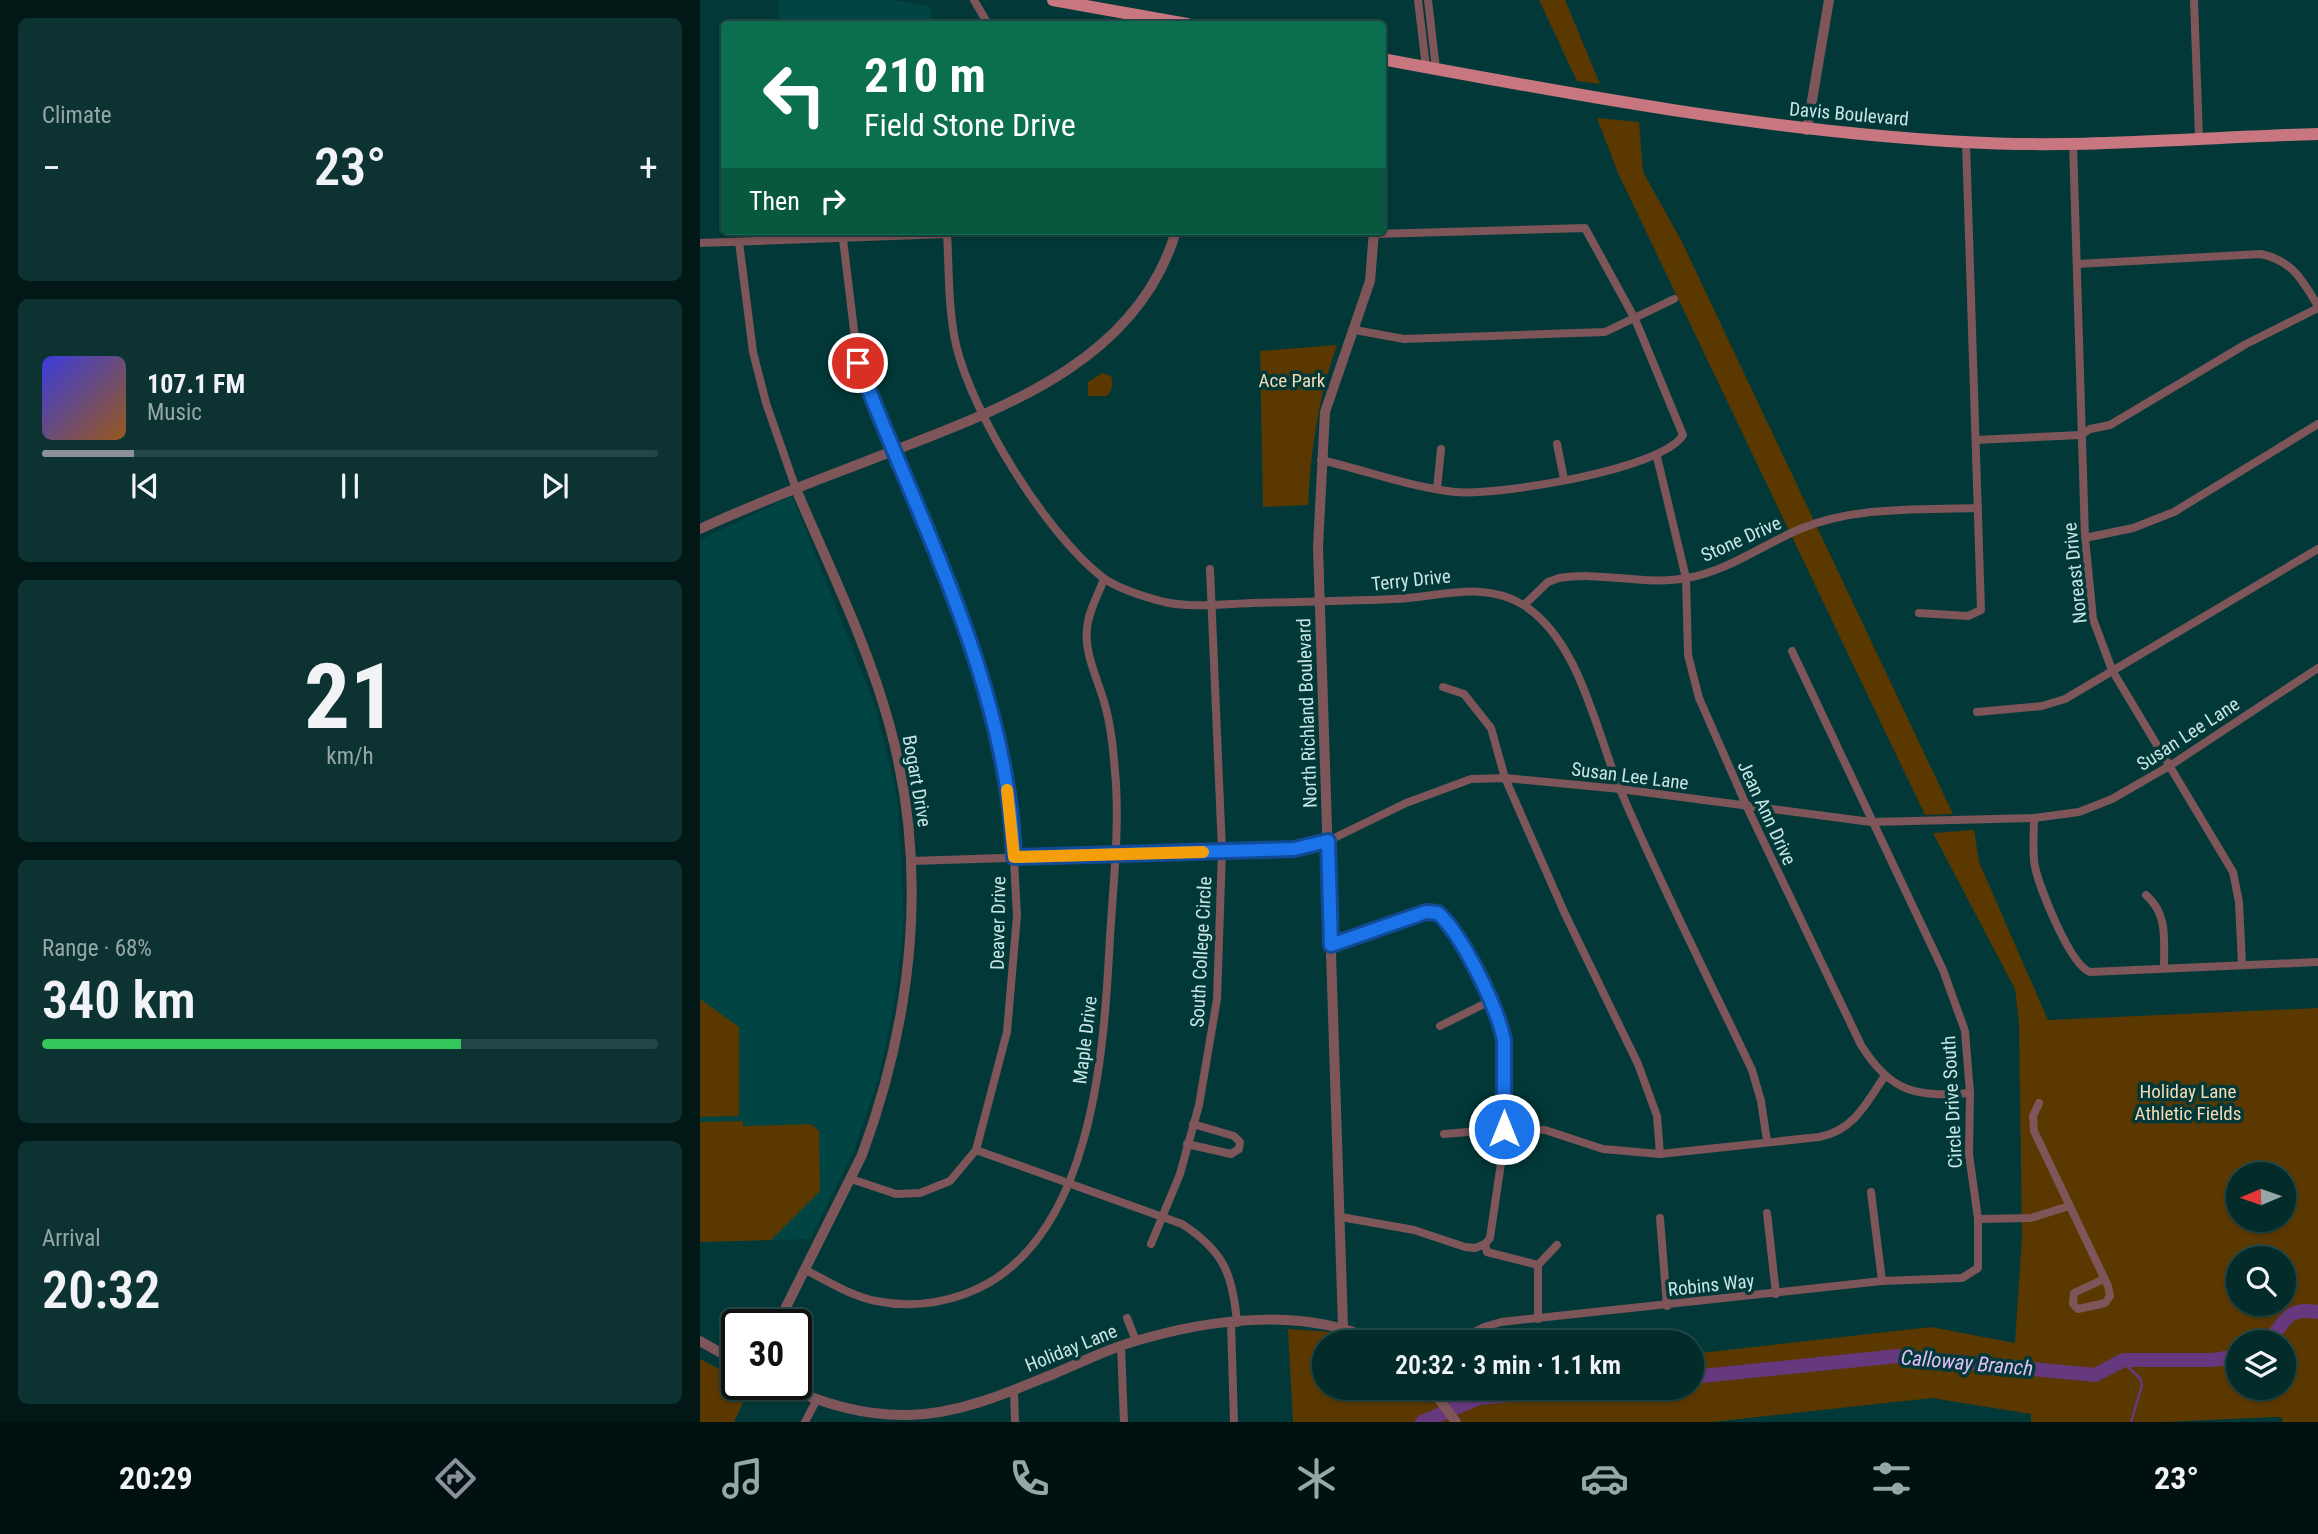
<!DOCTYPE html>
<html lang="en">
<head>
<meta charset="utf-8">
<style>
  body { margin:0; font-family:"Roboto Condensed",sans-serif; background:#0c3332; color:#f1f3f6; height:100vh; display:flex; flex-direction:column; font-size:26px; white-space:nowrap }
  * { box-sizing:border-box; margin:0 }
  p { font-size:23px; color:#96a7a8 }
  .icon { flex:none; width:38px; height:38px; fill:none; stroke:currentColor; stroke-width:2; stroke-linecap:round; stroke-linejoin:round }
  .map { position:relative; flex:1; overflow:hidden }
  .details { display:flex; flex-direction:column; gap:18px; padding:18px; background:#011817; width:700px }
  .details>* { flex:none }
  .top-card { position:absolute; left:21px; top:21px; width:665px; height:214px; border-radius:7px; box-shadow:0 2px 5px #0004,0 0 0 2px #234747; background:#0b6e4f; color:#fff; overflow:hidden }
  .needle { width:46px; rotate:268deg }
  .tools { position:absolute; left:1526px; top:1162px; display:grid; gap:14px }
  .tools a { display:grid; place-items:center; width:70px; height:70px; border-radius:50%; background:#022b2a; box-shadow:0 2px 5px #0004,0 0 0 2px #234747; font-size:35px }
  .speed { position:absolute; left:21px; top:1309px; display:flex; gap:14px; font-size:35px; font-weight:700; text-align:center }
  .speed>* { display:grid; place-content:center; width:91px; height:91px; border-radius:50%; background:#022b2a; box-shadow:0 2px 5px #0004,0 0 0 2px #234747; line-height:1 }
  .speed .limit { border:4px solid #111; border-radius:10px; background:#fff; color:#111 }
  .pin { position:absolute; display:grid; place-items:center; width:60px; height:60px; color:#fff; margin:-30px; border:4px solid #fff; border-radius:50%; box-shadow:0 2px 7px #0007 }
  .me { position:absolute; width:77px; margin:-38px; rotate:0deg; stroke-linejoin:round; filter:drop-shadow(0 0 5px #0008) }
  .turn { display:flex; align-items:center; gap:24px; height:147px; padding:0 28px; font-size:32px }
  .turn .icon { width:91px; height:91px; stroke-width:2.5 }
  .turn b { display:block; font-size:49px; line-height:60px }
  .then { display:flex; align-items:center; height:66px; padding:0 28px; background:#0003; gap:14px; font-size:26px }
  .big { font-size:52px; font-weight:600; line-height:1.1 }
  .details .tile { flex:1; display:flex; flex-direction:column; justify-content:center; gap:10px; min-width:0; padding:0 24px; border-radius:10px; background:#0c3332 }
  .details .dial { align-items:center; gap:0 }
  .dial b { font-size:91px; line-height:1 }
  .song { display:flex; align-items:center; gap:21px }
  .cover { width:84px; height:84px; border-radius:10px; background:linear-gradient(135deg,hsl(240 70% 55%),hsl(30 70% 35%)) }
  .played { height:7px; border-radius:4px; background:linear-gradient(90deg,#8c9099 15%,#234747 15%) }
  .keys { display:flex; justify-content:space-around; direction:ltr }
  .heat { display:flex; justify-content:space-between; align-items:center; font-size:38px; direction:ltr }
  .charge { height:10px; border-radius:5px; background:linear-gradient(90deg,#34c759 68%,#234747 0) }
  .trip { position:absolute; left:612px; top:1330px; width:392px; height:70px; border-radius:35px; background:#022b2a; box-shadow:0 2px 5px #0004,0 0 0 2px #234747; font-weight:600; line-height:70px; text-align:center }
  .dock { display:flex; height:112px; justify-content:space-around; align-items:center; background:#011111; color:#96a7a8 }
  .dock .icon { width:49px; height:49px }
  .dock .selected { color:#8c9099 }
  .dock b { font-size:32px; color:#f1f3f6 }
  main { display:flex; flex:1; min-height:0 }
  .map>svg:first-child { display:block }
</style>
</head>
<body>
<main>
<section class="details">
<div class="tile"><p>Climate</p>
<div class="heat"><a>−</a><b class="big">23°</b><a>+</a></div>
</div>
<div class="tile">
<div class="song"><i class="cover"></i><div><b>107.1 FM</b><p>Music</p></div></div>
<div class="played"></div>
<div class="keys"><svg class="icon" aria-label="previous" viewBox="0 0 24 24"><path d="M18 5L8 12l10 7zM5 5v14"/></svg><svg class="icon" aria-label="pause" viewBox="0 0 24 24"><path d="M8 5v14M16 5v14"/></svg><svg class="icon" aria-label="next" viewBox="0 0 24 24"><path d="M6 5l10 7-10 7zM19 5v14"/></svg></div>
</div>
<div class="tile dial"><b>21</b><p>km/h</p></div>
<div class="tile"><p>Range · 68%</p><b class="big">340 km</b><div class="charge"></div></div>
<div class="tile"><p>Arrival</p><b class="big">20:32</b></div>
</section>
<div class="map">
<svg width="1618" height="1422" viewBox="0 0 1618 1422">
  <rect width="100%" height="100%" fill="#023938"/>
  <g fill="#004544">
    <path d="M79 0H194L230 7 232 24H77Z"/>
    <path d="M92 496 174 704 197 797 204 919 195 998 179 1076 154 1150 110 1239 0 1242V540Z"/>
  </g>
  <g fill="#5a3800" fill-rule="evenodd">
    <path d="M839 0H865L900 84 877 81Z"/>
    <path d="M897 118 939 122 943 172 981 240 1253 814 1225 815 918 173Z"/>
    <path d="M637 345C618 399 611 449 608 505L563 507 560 351Z"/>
    <path d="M402 373 411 376C414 384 412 390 407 396H388V382Z"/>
    <path d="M1274 830 1279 862 1348 1020 1618 1008V1422H1583L1581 1417H1575L1465 1422H1331V1414L1232 1398 1012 1422H593L588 1329 632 1332 654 1342H625V1388H714L726 1403 749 1394 746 1388H992V1354L1231 1327 1315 1343 1322 1237 1319 1023 1315 989 1233 833ZM1538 1174H1584V1220H1538ZM1538 1258H1584V1304H1538ZM1538 1342H1584V1388H1538Z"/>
    <path d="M0 999 39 1027V1116L0 1117Z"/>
    <path d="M43 1121V1126L111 1124 119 1131 120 1191 71 1240 0 1242V1122Z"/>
    <path d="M0 1359 37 1378V1384L51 1385 34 1422H0Z"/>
  </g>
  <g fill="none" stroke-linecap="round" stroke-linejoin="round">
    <path stroke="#66387e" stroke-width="2.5" d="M1431 1422 1442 1385 1440 1378 1428 1367 1432 1360"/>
    <g stroke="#66387e" stroke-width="14">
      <path d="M1568 1342C1586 1321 1586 1307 1618 1312"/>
      <path d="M992 1377 1198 1356 1395 1375 1424 1360H1513L1538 1356"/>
      <path d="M722 1422 779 1398 883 1388"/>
    </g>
    <g stroke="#7e5559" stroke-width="8">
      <path d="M274 0 288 24"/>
      <path d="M718 0 726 67"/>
      <path d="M728 0 736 69"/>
      <path d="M1494 0 1499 137"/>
      <path d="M1373 142 1385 538 1393 619 1412 670 1533 872 1539 902 1542 964"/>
      <path d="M247 231C249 269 248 308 256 345 273 415 345 532 402 577 418 589 445 597 464 602 492 608 524 604 552 603 599 602 646 601 694 599 738 598 783 579 825 606 880 642 896 732 920 789 960 884 1008 977 1052 1070L1061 1101 1067 1141"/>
      <path d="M143 239 158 363 263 623 303 755 313 843 317 915 307 1032 276 1150 250 1181 220 1193 196 1194 151 1179"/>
      <path d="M39 242 53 352 66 403 96 489"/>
      <path d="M0 243 247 234"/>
      <path d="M1377 264 1561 254C1593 261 1602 280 1618 306"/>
      <path d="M655 330 704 339 905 332 974 299"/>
      <path d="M1276 440 1381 435 1390 429 1410 425 1546 344 1618 308"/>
      <path d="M857 444 864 479"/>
      <path d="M957 457 986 578 988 655 999 698 1047 807 1161 1045C1191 1093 1216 1097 1270 1093"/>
      <path d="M621 460C665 470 710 487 755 492 796 496 962 470 983 435L935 319 885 228 674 234"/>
      <path d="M737 489 741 449"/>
      <path d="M1385 538 1433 528 1474 512 1618 424"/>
      <path d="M824 605 848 582 859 578C901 571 945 586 987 578 1028 571 1062 545 1100 529 1156 506 1218 510 1278 508"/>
      <path d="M1219 613 1268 616 1281 610 1266 142"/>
      <path d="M743 687 764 694 791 728 805 778 865 914 938 1064 957 1116 960 1154"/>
      <path d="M1277 712 1342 706 1365 699 1618 549"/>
      <path d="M1334 818C1334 834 1332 851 1335 867 1340 889 1370 965 1390 972L1618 962"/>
      <path d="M210 861 594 849 628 841 706 803 771 779 805 778 920 789 1171 822 1334 818 1379 812 1412 799 1471 765 1618 668"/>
      <path d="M1446 895C1468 914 1464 940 1464 967"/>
      <path d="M631 945C655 937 715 907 738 913L759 940 797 1010 804 1040 803 1149 790 1238 785 1244"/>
      <path d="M740 1026 790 1001"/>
      <path d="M1339 1103 1333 1116 1334 1131 1408 1286 1410 1296 1405 1303 1378 1309 1373 1304 1374 1293 1404 1279"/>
      <path d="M744 1134 805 1129 845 1130 903 1149 960 1154 1119 1137C1153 1131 1166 1104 1184 1077"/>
      <path d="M487 1144 531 1154 539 1149 540 1142 534 1136 493 1124"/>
      <path d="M276 1150 482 1224C524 1251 533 1275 537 1323"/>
      <path d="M1171 1192 1182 1281"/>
      <path d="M1067 1213 1076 1294"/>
      <path d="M641 1217 714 1230 765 1247 775 1248 785 1244"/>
      <path d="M960 1218 967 1306"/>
      <path d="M1278 1219 1331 1218 1369 1206"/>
      <path d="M451 1244 480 1174 499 1105 517 999 522 851 510 569"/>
      <path d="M785 1244 787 1252 838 1265"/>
      <path d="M104 1269C127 1281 151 1296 176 1301 205 1307 237 1304 265 1294 393 1247 404 1052 410 937 413 887 419 835 416 784 414 759 412 730 405 705 399 682 384 654 387 629 388 612 398 595 404 579"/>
      <path d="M427 1318 436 1341"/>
      <path d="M838 1319V1265L857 1245"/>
      <path d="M531 1323 534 1422"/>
      <path d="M755 1342 784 1327 801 1322 1182 1281 1262 1278 1278 1268V1219L1269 1154 1270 1093 1265 1031 1243 970 1092 651"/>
      <path d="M421 1346 424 1422"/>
      <path d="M314 1390 315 1422"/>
      <path d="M105 1422 116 1401"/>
    </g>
    <g stroke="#7e5559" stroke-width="10">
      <path d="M1107 130 1129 0"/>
      <path d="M0 529C64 499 132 475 198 449 309 406 439 358 476 231"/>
      <path d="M77 1325 162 1155C213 1017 229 870 190 727 168 645 129 567 96 489"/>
      <path d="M643 1327 618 547 625 412 670 281 674 231"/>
      <path d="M0 1341 37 1362"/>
      <path d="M81 1384C122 1404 163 1416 209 1415 260 1414 309 1392 356 1373 386 1360 417 1345 450 1337 523 1317 609 1309 678 1342"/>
      <path d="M731 1388 756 1422"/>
    </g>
    <g stroke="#c87780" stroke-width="12">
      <path d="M353 0 487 24"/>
      <path d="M682 59C875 95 1068 131 1264 142 1381 149 1500 137 1618 134"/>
    </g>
  </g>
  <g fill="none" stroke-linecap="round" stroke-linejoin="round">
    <g stroke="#114b97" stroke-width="18">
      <path id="route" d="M158 363C219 520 308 687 314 857L594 849 628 841 631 945 726 912 738 913C763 936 797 1007 804 1040V1129"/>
    </g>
    <use href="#route" stroke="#1a73e8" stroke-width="12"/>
    <path stroke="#f59e0b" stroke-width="12" d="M307 790 314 857 503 852"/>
  </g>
  <g text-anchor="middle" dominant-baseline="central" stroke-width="7" stroke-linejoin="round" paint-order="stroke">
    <g font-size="19" fill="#c7e6e5" stroke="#023938">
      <text transform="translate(1149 114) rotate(5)">Davis Boulevard</text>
      <text transform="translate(1041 539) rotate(-24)">Stone Drive</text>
      <text transform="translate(1375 573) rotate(-96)">Noreast Drive</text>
      <text transform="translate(711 580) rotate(-6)">Terry Drive</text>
      <text transform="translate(607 713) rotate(-92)">North Richland Boulevard</text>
      <text transform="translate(1488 734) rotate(-33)">Susan Lee Lane</text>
      <text transform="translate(930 776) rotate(7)">Susan Lee Lane</text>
      <text transform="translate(217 781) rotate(80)">Bogart Drive</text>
      <text transform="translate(1067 813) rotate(65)">Jean Ann Drive</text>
      <text transform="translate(298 923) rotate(-89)">Deaver Drive</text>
      <text transform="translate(501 952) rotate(-87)">South College Circle</text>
      <text transform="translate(385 1040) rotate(-83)">Maple Drive</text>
      <text transform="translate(1252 1102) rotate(-93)">Circle Drive South</text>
      <text transform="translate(1011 1285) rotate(-6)">Robins Way</text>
      <text transform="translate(371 1348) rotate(-22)">Holiday Lane</text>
    </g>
    <g font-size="19" fill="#f8d9b3" stroke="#023938">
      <text x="592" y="380">Ace Park</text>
      <text x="1488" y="1091">Holiday Lane<tspan x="1488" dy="22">Athletic Fields</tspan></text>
    </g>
    <g font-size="21" font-style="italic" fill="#e2bcf8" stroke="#023938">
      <text transform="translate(1267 1363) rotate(5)">Calloway Branch</text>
    </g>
  </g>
</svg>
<div class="tools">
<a><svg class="needle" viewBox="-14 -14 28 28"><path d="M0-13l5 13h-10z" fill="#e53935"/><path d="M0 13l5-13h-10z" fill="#96a7a8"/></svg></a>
<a><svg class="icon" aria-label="search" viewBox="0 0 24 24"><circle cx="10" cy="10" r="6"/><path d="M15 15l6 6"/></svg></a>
<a><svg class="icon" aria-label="layers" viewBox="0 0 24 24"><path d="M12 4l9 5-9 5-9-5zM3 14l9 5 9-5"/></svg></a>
</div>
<div class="speed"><div class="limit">30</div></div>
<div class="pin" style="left:158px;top:363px;background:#d93025"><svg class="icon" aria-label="arrive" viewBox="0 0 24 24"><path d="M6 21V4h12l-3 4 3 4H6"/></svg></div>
<svg class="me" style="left:804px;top:1129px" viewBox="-20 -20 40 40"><circle r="17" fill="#1a73e8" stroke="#fff" stroke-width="3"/><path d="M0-11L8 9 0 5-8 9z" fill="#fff"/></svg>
<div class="trip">20:32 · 3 min · 1.1 km</div>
<div class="top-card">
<div class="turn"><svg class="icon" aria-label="left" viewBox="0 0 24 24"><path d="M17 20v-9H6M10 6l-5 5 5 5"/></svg><div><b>210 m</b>Field Stone Drive</div></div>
<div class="then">Then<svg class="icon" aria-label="right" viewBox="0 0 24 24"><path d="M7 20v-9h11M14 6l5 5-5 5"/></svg></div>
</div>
</div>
</main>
<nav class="dock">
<b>20:29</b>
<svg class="icon selected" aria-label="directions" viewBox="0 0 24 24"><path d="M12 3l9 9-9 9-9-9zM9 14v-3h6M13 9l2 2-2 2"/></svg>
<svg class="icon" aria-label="music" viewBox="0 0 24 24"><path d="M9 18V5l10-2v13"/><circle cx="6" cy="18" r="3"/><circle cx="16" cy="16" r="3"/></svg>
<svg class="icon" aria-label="phone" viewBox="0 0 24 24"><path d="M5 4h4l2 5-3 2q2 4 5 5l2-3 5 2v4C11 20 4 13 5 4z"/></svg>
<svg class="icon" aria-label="climate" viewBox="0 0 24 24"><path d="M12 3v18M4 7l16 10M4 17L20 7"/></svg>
<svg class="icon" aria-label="car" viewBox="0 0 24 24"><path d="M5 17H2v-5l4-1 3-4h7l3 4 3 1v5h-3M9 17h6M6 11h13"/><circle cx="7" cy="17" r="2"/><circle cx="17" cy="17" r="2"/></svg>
<svg class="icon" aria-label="filters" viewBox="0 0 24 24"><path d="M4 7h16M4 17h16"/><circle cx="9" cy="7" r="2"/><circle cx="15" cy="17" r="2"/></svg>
<b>23°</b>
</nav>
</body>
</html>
